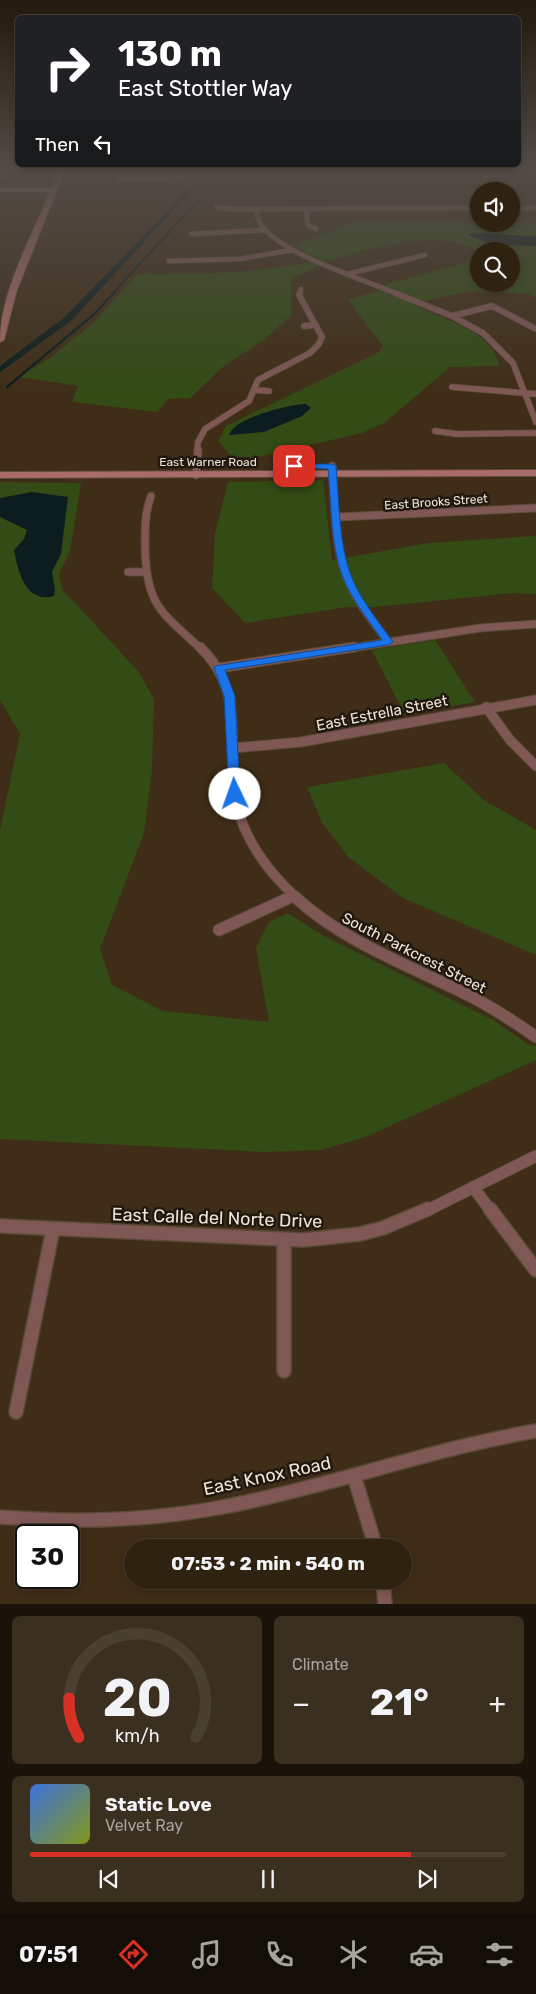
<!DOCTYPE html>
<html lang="en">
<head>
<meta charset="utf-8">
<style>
  body { margin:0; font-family:Rubik,sans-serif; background:#3b2f1f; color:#f1f3f6; height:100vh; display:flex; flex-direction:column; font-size:19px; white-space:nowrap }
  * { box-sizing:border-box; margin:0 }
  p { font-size:16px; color:#a7a49f }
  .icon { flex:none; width:28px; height:28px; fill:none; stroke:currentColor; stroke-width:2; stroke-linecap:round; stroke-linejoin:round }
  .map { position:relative; height:1604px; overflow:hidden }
  .panel { display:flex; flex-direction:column; gap:12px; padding:12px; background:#1a1309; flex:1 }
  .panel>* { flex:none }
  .banner { position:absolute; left:15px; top:15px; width:506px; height:152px; border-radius:8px; box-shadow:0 2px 8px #0003,0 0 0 1px #4a3f31; background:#202124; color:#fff; overflow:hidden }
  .controls { position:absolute; left:470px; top:182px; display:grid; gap:10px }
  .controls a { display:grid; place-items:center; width:50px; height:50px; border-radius:50%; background:#2f2211; box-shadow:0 2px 8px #0003,0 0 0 1px #4a3f31; font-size:25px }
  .speed { position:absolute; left:15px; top:1524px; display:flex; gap:10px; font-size:25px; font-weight:700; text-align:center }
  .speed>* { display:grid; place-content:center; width:65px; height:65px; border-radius:50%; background:#2f2211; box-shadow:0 2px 8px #0003,0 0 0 1px #4a3f31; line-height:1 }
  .speed .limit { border:2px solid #111; border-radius:8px; background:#fff; color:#111 }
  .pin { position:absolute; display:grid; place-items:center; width:42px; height:42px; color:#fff; margin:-21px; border-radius:10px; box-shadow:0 2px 8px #0006 }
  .me { position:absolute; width:55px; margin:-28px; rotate:357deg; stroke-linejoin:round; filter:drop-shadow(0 0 4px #0008) }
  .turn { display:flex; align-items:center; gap:18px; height:105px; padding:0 20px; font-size:22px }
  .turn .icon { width:65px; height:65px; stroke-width:2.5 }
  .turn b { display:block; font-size:35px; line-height:42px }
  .then { display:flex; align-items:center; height:48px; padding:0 20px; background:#0003; gap:10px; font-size:19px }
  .big { font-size:38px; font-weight:700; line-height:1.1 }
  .panel .card { flex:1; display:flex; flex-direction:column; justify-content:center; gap:8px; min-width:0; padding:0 18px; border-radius:8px; background:#3b2f1f }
  .panel .dial { align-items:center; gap:0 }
  .dial svg { height:130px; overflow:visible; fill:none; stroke:#4a3f31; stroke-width:7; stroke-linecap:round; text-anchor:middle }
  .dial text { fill:#f1f3f6; stroke:none }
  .song { display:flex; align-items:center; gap:15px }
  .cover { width:60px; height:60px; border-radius:8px; background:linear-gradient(135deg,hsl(220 70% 55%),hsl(70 70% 35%)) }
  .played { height:5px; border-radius:2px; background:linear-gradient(90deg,#d93025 80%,#4a3f31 80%) }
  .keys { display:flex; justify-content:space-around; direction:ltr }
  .heat { display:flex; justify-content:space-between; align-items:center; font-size:28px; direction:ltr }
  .panel .tiles { flex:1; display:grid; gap:12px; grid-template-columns:1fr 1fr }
  .card:last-child { grid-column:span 2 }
  .trip { position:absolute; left:124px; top:1539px; width:288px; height:50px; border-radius:25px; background:#2f2211; box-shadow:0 2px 8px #0003,0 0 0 1px #4a3f31; font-weight:700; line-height:50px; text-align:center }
  .tabs { display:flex; height:80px; justify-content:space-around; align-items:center; background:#130e07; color:#a7a49f }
  .tabs .icon { width:35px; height:35px }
  .tabs .active { color:#d93025 }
  .tabs b { font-size:22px; color:#f1f3f6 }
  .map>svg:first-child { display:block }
</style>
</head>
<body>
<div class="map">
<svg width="536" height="1604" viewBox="0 0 536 1604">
  <rect width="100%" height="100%" fill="#3f2d17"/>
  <g fill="#334b15" fill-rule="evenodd">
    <path d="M356 221 536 223V298L529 294 469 291 412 304C442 320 491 328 499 366L450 367 384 423 362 433 254 458 231 456 218 441 226 426 379 352 383 346 348 300 378 291 390 283 466 263 476 249C436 230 371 247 330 261 317 265 304 273 291 278V315L264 340 225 365 190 398 168 399 157 412 72 402 78 386 19 377 50 358 92 324 138 274C200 275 259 273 320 260L295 246ZM479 251H511V284H479Z"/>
    <path d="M323 480 332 560 429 543 536 536V594L513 593 375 607H347L245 623 212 588 215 533 228 482Z"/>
    <path d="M0 482 81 483 70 551 59 574 62 589 138 671 154 699 152 770 144 833 100 949 112 985 163 1011 269 1022 256 948 269 922 288 913 322 935 495 1021 529 1045 536 1046V1060L368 1136 321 1150 266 1152 0 1139V830L20 734 0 700Z"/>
    <path d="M435 640 475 702 405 715 372 650Z"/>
    <path d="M444 763 484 800 536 830V955L403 898 348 857 322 822 307 787Z"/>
  </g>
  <g fill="#0b1d1e">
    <path d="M473 233 534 236 536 237V246L494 245 468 235Z"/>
    <path d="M306 404 311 408 302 416 264 432 229 435C234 418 290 404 306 404Z"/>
    <path d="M32 492 68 497 61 554 52 572 55 590 54 596C26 604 18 572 14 550L24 539 27 530 0 517V498Z"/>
  </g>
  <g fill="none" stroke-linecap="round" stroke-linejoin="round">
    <path stroke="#0b1d1e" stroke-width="2" d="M112 294 228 168"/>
    <path stroke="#0b1d1e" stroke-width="2.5" d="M7 387 93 315 114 293"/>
    <path fill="#0b1d1e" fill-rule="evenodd" d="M208 168H213L71 321 0 372V366L65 317Z"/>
    <g stroke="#5b4a36" stroke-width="5.5">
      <g id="street-far5">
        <path d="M122 168 119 179H162"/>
        <path d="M367 168H517"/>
        <path d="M170 176 180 178 170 181 162 179Z"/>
        <path d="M0 177 5 168"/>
        <path d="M217 207 229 209 479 208"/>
        <path d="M511 208H536"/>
        <path d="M256 209C257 217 259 224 265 230 291 257 362 279 398 294"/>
        <path d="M306 209 308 225 316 229"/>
        <path d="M192 234 265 230"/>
        <path d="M169 261 240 259 292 250"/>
        <path d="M347 274 425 255"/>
        <path d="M299 294 301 289"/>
      </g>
    </g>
    <g stroke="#5b4a36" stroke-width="7">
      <g id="street-far4">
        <path d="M395 293 452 316 483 333 513 363 536 422"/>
        <path d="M452 316 492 306 536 329"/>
        <path d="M304 326 316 325"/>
        <path d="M452 387 536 394"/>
        <path d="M255 390 269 391"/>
        <path d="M435 431 457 434 536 433"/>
        <path d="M197 451 198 442 205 429 249 401 258 380 310 353 319 344 322 337 299 295 300 293"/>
      </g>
    </g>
    <g stroke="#5b4a36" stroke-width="9">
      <g id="street-far3">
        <path d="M332 466C335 501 333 539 345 573 354 599 372 620 388 642"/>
        <path d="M196 475 198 450"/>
        <path d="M151 496C145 512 145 528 145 546 146 605 160 611 201 649"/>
        <path d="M337 517 536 508"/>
        <path d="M128 572H146"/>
        <path d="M345 649 480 628 536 624"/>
      </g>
    </g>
    <g stroke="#5b4a36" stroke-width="11">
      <g id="street-far2">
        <path d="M200 647C248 694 225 744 236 802 244 839 268 872 296 897"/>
        <path d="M219 668 354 647"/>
        <path d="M486 707 510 740 536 766"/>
        <path d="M233 748 301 742 536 700"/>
        <path d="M290 897 293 896"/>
      </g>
    </g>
    <g stroke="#5b4a36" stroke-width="13">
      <g id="street-far1">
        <path d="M294 896C341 940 403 963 460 991 487 1004 512 1020 536 1037"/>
        <path d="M219 930 293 896"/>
        <path d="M473 1187 491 1211"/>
        <path d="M426 1211 536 1156"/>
      </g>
    </g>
    <g stroke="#5b4a36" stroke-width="16">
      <g id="street">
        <path d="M490 1209 536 1270"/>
        <path d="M0 1226 303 1240 360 1234 383 1228 428 1209"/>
        <path d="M284 1241V1371"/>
        <path d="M16 1412 53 1229"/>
        <path d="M354 1476 376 1548"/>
        <path d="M0 1517C75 1523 149 1521 223 1507 328 1487 430 1449 536 1431"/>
        <path d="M383 1580 385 1604"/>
      </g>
    </g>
    <g stroke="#5b4a36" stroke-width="2">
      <g id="secondary">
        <path d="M60 168H66L17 290 4 340 0 342C0 292 31 238 50 192H0V188H52Z"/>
        <path d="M536 470V476L0 478V472Z"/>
      </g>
    </g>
    <use href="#street-far5" stroke="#7f5856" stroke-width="4.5"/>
    <use href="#street-far4" stroke="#7f5856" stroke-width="5.5"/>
    <use href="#street-far3" stroke="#7f5856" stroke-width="7"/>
    <use href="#street-far2" stroke="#7f5856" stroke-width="9"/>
    <use href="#street-far1" stroke="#7f5856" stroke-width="11"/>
    <use href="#street" stroke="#7f5856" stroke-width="13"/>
    <use href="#secondary" fill="#aa6c6a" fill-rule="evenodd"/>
  </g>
  <linearGradient id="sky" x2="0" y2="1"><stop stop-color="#23190d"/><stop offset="0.43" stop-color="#524c47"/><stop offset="1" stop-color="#524c47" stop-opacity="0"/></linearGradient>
  <rect width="536" height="393" fill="url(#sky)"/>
  <path fill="#1a73e8" stroke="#114b97" d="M294 464H332L336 466C339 499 339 543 350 573 359 598 378 621 393 642L388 645 225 670 235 696 240 794 235 797 229 794 224 696 214 668 215 666 382 640C368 619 351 599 342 575 331 547 331 499 328 469L291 468V465Z"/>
  <g text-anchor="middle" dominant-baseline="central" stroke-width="5" stroke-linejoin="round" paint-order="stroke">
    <g font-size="12" fill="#efe4d6" stroke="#20180e">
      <text x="208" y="462">East Warner Road</text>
      <text transform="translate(436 502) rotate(-4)">East Brooks Street</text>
    </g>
    <g font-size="15" fill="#efe4d6" stroke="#20180e">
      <text transform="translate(382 713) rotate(-11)">East Estrella Street</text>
      <text transform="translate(414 953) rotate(27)">South Parkcrest Street</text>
    </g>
    <g font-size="18" fill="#efe4d6" stroke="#20180e">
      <text transform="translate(217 1218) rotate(2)">East Calle del Norte Drive</text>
      <text transform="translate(267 1476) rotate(-12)">East Knox Road</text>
    </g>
  </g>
</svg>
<div class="controls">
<a><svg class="icon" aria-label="sound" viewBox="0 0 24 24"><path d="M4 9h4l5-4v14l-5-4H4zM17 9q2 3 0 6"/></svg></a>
<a><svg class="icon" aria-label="search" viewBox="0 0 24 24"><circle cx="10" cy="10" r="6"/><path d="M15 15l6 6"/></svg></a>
</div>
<div class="speed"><div class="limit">30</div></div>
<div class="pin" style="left:294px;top:466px;background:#d93025"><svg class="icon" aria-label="arrive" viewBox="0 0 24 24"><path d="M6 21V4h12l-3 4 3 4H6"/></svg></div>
<svg class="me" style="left:235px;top:794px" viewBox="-20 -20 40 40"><circle r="19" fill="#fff"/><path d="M0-13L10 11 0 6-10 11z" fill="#1a73e8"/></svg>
<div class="trip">07:53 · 2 min · 540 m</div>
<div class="banner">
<div class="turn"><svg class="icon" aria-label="right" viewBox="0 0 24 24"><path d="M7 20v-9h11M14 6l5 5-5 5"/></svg><div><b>130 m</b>East Stottler Way</div></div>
<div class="then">Then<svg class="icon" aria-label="left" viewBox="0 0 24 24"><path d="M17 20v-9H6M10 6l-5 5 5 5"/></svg></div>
</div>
</div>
<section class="panel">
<div class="tiles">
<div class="card dial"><svg viewBox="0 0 100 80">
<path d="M14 69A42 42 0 1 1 86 69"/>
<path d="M14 69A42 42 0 0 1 8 45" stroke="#d93025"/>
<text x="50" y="56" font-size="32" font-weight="700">20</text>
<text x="50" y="72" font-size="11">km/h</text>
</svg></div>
<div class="card"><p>Climate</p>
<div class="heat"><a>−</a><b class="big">21°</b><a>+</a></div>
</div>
<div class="card">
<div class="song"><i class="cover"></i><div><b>Static Love</b><p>Velvet Ray</p></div></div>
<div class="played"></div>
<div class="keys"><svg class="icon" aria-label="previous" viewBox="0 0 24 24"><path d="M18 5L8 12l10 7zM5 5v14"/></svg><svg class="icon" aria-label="pause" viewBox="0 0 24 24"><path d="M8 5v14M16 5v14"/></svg><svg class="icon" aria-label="next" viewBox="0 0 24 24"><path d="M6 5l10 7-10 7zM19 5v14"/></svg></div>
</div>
</div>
</section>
<nav class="tabs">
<b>07:51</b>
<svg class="icon active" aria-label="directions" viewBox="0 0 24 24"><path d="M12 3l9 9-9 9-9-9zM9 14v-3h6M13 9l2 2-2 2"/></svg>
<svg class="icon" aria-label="music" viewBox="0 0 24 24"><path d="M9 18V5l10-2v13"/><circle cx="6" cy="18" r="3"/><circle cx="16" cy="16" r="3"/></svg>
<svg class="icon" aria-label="phone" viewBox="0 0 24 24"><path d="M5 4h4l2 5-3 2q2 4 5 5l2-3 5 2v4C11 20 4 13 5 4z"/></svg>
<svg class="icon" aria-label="climate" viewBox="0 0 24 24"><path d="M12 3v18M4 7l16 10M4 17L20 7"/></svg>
<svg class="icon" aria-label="car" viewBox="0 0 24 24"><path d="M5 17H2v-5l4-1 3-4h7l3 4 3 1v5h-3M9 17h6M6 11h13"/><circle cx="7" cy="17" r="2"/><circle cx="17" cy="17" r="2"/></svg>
<svg class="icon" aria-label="filters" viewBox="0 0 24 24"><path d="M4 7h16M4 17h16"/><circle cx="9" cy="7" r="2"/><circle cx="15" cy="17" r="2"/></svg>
</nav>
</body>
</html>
